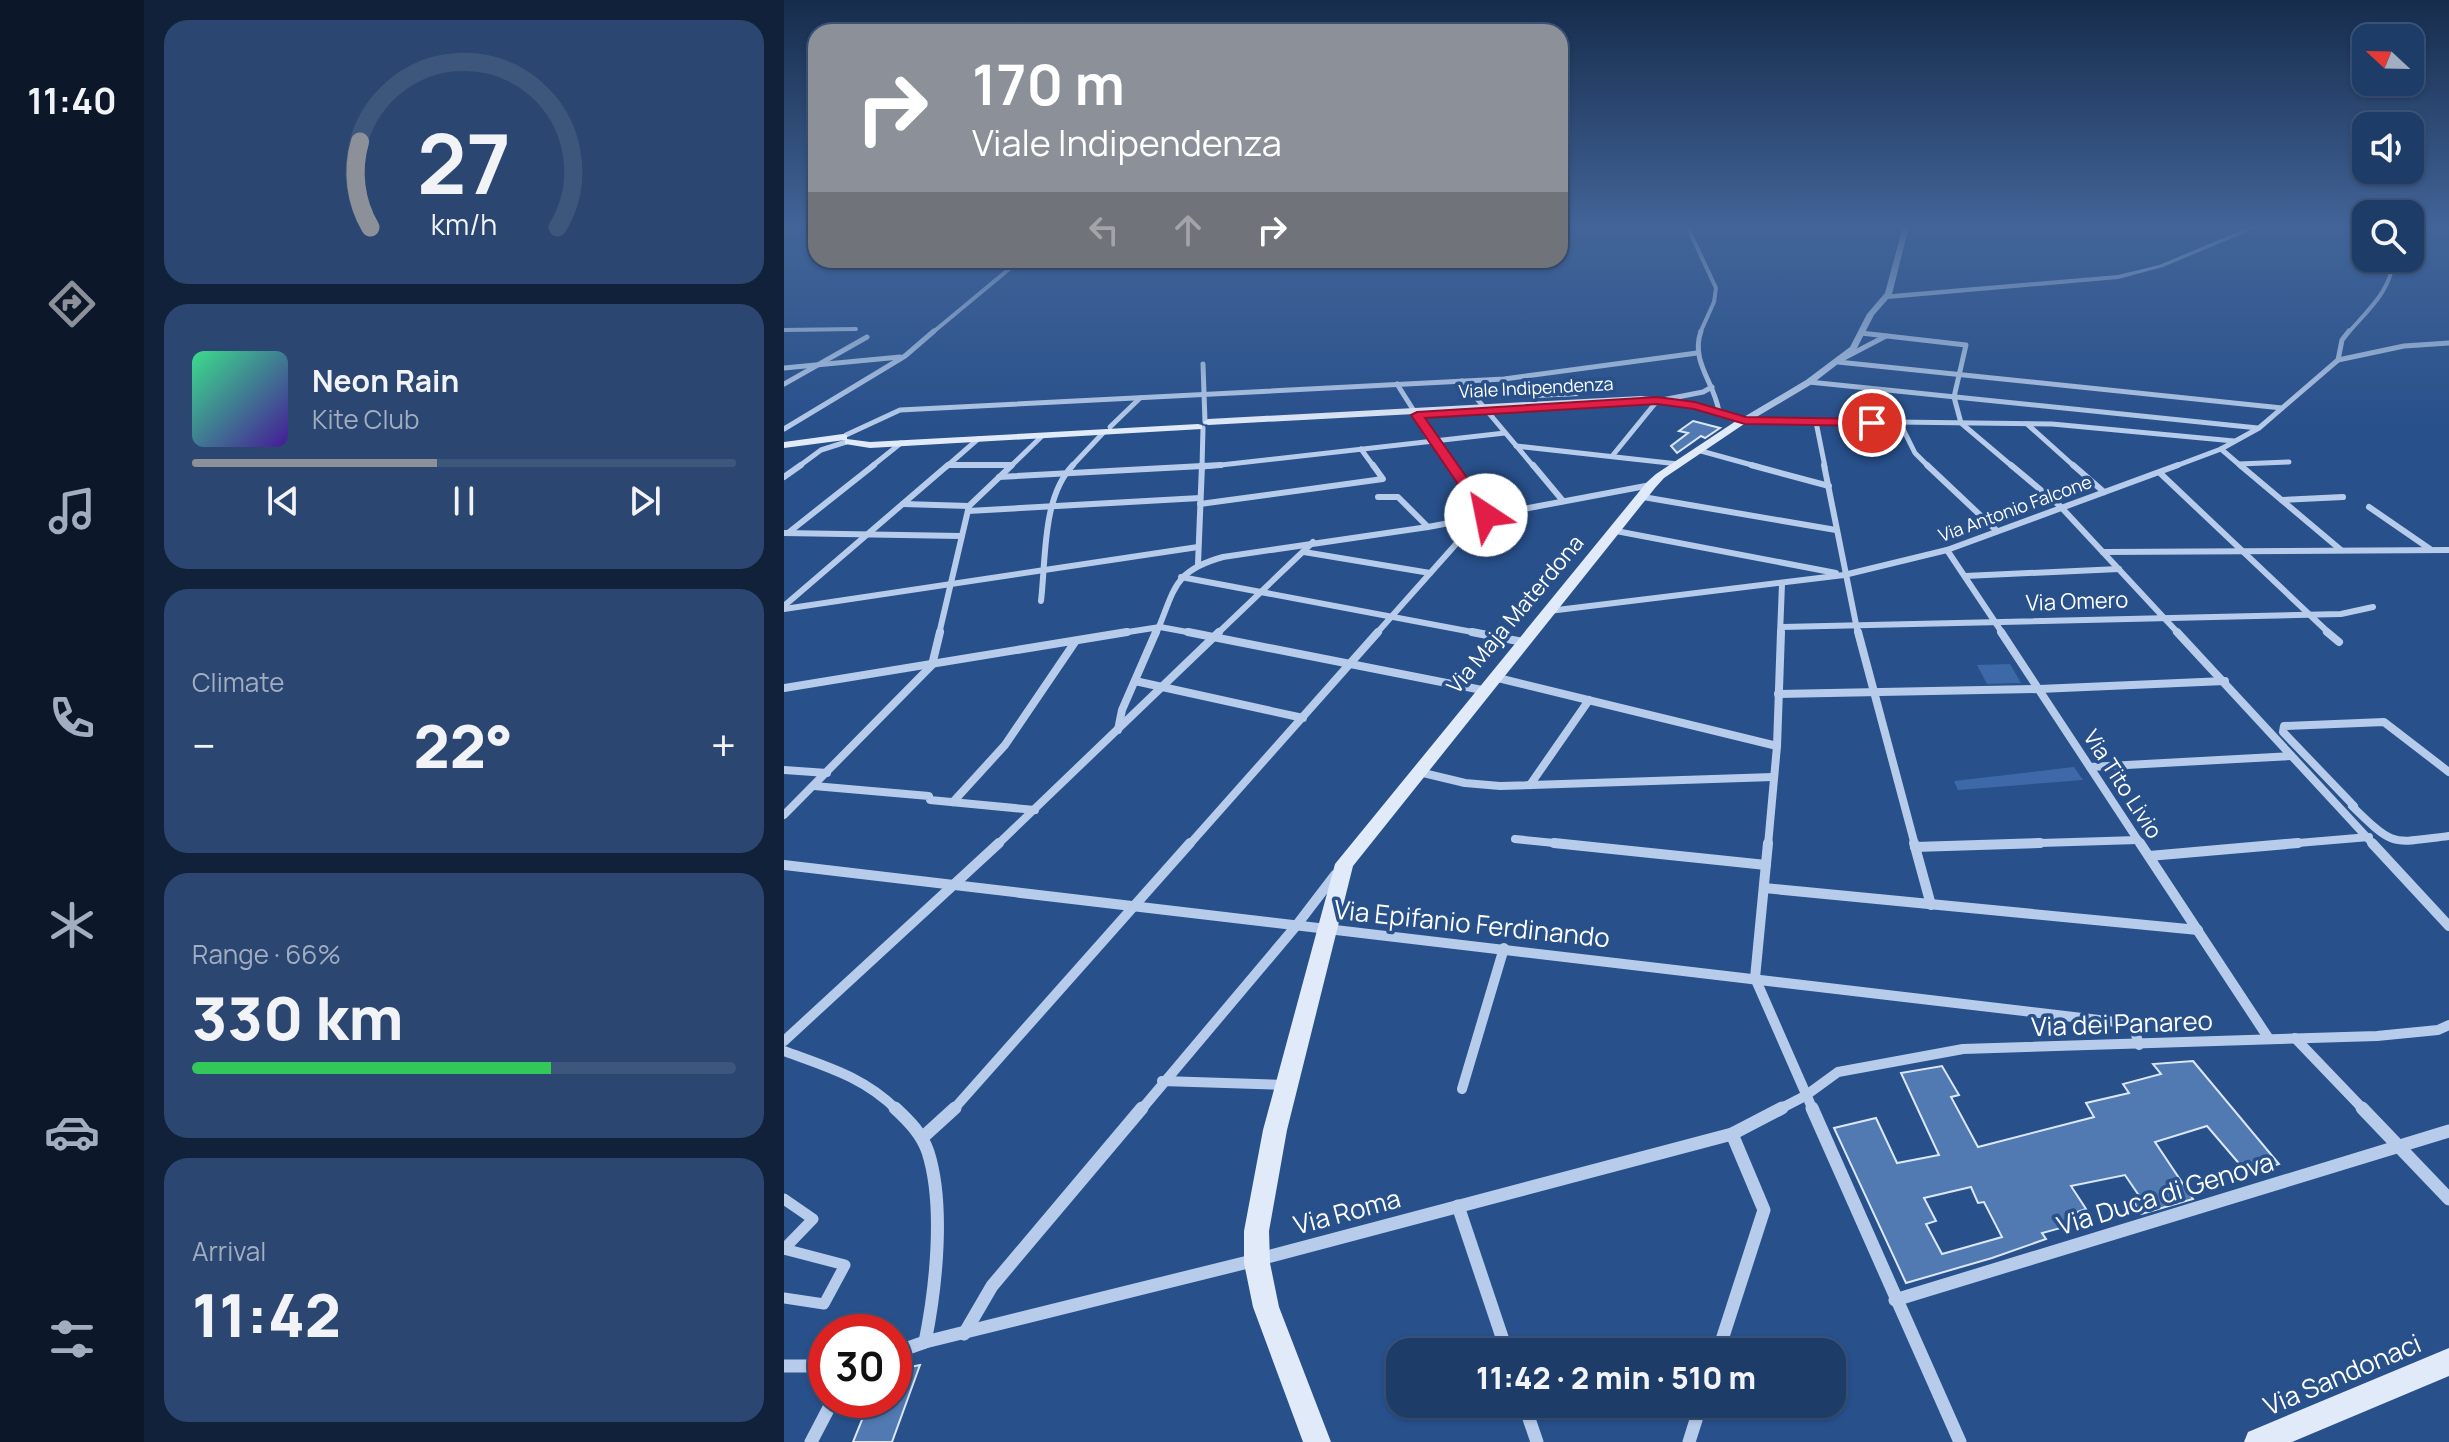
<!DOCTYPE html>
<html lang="en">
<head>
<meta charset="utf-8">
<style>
  body { margin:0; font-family:Manrope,sans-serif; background:#2b4771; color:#f1f3f6; height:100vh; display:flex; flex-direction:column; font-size:30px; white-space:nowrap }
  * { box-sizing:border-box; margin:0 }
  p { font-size:26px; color:#a1adc0 }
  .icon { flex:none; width:44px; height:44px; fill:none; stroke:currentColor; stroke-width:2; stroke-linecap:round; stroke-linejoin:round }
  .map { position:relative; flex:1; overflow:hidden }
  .sheet { display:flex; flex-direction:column; gap:20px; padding:20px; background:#102139; width:640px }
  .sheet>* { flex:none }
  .hud { position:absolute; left:24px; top:24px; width:760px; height:244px; border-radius:24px; box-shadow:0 2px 6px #0004,0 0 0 2px #3c567c; background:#8c9099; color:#fff; overflow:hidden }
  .needle { width:52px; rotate:292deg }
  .tools { position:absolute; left:1568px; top:24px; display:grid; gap:16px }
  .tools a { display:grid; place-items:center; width:72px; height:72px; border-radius:16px; background:#1e3c68; box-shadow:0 2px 6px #0004,0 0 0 2px #3c567c; font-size:40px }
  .speed { position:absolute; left:24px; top:1314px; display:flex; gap:16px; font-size:40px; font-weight:700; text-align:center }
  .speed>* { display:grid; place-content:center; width:104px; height:104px; border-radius:50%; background:#1e3c68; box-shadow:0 2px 6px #0004,0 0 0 2px #3c567c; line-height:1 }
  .speed .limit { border:12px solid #d22; background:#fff; color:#111 }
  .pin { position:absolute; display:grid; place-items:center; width:68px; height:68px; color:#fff; margin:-34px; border:4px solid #fff; border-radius:50%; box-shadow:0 2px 8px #0007 }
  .me { position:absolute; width:88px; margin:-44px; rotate:326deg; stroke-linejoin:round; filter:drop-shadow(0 0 6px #0008) }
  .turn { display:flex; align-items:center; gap:28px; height:168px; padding:0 32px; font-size:36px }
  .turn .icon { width:104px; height:104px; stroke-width:2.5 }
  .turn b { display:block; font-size:56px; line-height:68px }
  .lanes { display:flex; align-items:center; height:76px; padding:0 32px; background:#0003; justify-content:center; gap:40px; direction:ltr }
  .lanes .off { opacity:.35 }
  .big { font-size:60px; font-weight:800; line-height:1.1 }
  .sheet .tile { flex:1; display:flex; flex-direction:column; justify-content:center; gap:12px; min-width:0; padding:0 28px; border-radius:24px; background:#2b4771 }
  .sheet .dial { align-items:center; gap:0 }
  .dial svg { height:208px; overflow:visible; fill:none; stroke:#3c567c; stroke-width:7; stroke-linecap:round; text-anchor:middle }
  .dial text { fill:#f1f3f6; stroke:none }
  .song { display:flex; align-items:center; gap:24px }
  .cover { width:96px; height:96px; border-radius:12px; background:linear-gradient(135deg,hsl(150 70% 55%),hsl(260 70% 35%)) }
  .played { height:8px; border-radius:4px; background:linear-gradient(90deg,#8c9099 45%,#3c567c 45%) }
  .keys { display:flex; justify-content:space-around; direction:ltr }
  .heat { display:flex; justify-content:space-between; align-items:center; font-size:44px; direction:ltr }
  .charge { height:12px; border-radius:6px; background:linear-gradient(90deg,#34c759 66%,#3c567c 0) }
  .trip { position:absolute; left:602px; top:1338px; width:460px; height:80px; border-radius:24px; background:#1e3c68; box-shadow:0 2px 6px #0004,0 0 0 2px #3c567c; font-weight:800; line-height:80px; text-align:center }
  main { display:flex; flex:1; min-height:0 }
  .dock { display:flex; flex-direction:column; width:144px; justify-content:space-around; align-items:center; background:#0c182a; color:#a1adc0 }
  .dock .icon { width:56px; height:56px }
  .dock .current { color:#8c9099 }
  .dock b { font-size:36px; color:#f1f3f6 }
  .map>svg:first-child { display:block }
</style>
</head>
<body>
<main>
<nav class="dock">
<b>11:40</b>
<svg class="icon current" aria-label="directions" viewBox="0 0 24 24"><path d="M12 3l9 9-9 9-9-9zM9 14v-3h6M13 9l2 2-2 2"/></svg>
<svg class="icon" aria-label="music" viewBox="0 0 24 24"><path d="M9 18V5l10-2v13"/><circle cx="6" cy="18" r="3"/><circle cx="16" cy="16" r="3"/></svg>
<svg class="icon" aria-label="phone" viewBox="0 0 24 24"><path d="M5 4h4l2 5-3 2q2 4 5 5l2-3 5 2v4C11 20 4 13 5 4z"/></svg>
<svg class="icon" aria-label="climate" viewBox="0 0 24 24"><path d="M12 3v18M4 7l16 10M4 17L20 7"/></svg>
<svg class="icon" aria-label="car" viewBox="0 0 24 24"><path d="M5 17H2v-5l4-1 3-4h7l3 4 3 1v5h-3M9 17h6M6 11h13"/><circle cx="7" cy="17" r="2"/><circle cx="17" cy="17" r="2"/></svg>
<svg class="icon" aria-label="filters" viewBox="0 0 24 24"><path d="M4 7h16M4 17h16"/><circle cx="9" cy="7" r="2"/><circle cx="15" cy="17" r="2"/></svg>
</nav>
<section class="sheet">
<div class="tile dial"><svg viewBox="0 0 100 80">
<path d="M14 69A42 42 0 1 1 86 69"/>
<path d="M14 69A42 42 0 0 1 10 36" stroke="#8c9099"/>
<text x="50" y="56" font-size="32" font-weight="700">27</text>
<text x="50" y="72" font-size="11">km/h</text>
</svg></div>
<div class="tile">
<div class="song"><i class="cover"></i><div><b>Neon Rain</b><p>Kite Club</p></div></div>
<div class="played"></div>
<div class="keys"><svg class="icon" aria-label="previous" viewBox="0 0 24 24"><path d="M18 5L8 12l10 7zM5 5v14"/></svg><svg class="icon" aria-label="pause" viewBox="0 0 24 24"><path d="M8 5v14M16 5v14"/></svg><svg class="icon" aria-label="next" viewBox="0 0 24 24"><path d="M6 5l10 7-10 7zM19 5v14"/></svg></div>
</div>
<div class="tile"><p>Climate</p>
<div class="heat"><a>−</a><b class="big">22°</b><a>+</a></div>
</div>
<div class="tile"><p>Range · 66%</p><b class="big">330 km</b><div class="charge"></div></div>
<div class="tile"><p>Arrival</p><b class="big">11:42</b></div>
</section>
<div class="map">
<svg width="1665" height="1442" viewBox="0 0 1665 1442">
  <rect width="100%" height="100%" fill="#28508b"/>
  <g fill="#3d69a8">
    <path d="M1226 664 1237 683 1203 684 1193 665Z"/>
    <path d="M1290 767 1299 780 1174 790 1170 781Z"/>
  </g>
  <g fill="#5179b2" stroke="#dbe7f8" stroke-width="2" fill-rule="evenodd">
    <path d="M789 383 793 395 752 397 750 385Z"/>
    <path d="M909 421 936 428 921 438 917 436 893 453 887 446 904 433 895 431Z"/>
    <path d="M1409 1061 1495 1164 1464 1174 1423 1126 1371 1142 1409 1199 1357 1214 1350 1203 1358 1200 1341 1175 1287 1186 1302 1209 1293 1212 1299 1222 1258 1233 1262 1239 1208 1258 1122 1283 1050 1128 1092 1118 1113 1163 1155 1155 1117 1073 1158 1066 1175 1095 1167 1097 1194 1147 1310 1117 1302 1103 1345 1093 1339 1084 1377 1074 1369 1064ZM1187 1187 1194 1203 1200 1202 1218 1237 1158 1254 1142 1224 1152 1221 1140 1198Z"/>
    <path d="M136 1365 108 1442H69L86 1400H110V1370Z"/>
  </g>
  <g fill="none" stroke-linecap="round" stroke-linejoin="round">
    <g stroke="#b6ccea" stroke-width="11">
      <path d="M0 1199 29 1219 0 1249"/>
      <path d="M0 1249 61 1265 40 1304 0 1298"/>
    </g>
    <g stroke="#b6ccea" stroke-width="4">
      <path d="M903 226 932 288 930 302 916 333"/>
      <path d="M1626 230 1629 226"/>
      <path d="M0 330 72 329"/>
      <path d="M148 333 236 260"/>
      <path d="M1077 333H1081"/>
      <path d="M1564 333C1583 311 1609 289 1609 258"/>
    </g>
    <g stroke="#b6ccea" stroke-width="5">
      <path d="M917 331C906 362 931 383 935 412"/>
      <path d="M1077 333 1182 345 1170 397 1177 423 1229 467"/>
      <path d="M1058 359 1102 336"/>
      <path d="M1554 360 1620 346 1665 343"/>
      <path d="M1054 362 1498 408"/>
      <path d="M419 364 421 422"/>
      <path d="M0 368 116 357"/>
      <path d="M678 381 750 467"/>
      <path d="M1025 382 1474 428"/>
      <path d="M0 384 83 337"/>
      <path d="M613 384 630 411"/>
      <path d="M633 415 669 467"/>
      <path d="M961 420 1268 424 1450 441"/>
      <path d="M1032 422 1041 467"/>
      <path d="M1116 423 1131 453 1145 467"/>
      <path d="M1243 424 1291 467"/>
      <path d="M326 427 356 398"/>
      <path d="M0 429 121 356 150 331"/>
      <path d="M62 435 116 410 720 379 913 353"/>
      <path d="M732 446 894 464"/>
      <path d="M577 449 590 467"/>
      <path d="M1437 449 1458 467"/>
      <path d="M917 451 975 467"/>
      <path d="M829 455 873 401 919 392 928 387"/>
      <path d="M1455 464 1505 462"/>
      <path d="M165 465H227"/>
      <path d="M14 467 37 450 62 442"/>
      <path d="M87 467 117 443"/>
      <path d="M162 467 194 439"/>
      <path d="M226 467 258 436"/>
      <path d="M287 467 319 433"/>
      <path d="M418 467 419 428"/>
      <path d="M419 467 721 433"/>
      <path d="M1389 467 1437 449 1475 428 1554 360 1558 340 1565 331"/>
    </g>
    <g stroke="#b6ccea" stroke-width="6">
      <path d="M165 465H227"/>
      <path d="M667 465 702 515"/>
      <path d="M749 465 779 501"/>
      <path d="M967 465 1045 486"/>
      <path d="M1040 465 1074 634"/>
      <path d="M1143 465 1213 531"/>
      <path d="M1227 465 1276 506 1395 634"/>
      <path d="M1289 465 1320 492"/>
      <path d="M1456 465 1557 550"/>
      <path d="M1376 473 1546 634"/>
      <path d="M0 477 17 465"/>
      <path d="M215 477 437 465"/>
      <path d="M594 497H614L644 527"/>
      <path d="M859 497 1052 530"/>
      <path d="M1498 500 1559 497"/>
      <path d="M119 504 185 506"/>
      <path d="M416 504 599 479 589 465"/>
      <path d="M1585 507 1646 549"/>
      <path d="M184 511 416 498"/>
      <path d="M832 531 1052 573"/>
      <path d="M0 533 177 536"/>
      <path d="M4 533 90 465"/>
      <path d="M1163 550 1219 634"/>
      <path d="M520 552 646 573"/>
      <path d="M1319 552 1665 550"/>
      <path d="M414 564 418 465"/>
      <path d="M1181 576 1335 569"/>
      <path d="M397 577 699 634"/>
      <path d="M257 601C262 559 258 497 289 465"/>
      <path d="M0 606 164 465"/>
      <path d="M0 609 414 547"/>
      <path d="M765 611 1060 575 1163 550 1394 465"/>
      <path d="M998 627 1557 614 1589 607"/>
      <path d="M155 634 185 506 228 465"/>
      <path d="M331 634 376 627 414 634"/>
      <path d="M372 634C391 590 388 571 439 557L644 527 867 485"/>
      <path d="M433 634 529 542"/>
      <path d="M592 634 697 516"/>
      <path d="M996 634 998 584"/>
    </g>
    <g stroke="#b6ccea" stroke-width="8">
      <path d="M404 632 698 690"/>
      <path d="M688 632 739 642"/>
      <path d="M1074 632 1131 845"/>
      <path d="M1217 632 1357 845"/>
      <path d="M1393 632 1590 845"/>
      <path d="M1543 632 1555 642"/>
      <path d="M710 677 993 746"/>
      <path d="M351 681 519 718"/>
      <path d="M0 688 343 632"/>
      <path d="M994 694 1255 689 1441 681"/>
      <path d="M334 730 338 710 372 632"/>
      <path d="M1306 767 1507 756"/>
      <path d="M0 770 43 773"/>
      <path d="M635 772 681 783 716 786 989 777"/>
      <path d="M746 785 805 700"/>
      <path d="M30 786 145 796 146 800 251 810"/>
      <path d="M169 802 221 745 291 642"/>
      <path d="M1568 806C1611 848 1607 843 1665 836"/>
      <path d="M1570 806 1499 732 1500 726 1600 722 1665 772"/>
      <path d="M0 815 148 665 156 632"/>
      <path d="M731 839 790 845"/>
      <path d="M213 845 435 632"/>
      <path d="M405 845 594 632"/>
      <path d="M984 845 993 746 997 632"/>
      <path d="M1192 845 1354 840"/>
      <path d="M1491 845 1585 837"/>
    </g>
    <g stroke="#b6ccea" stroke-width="10">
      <path d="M770 843 982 865"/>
      <path d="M984 843 971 978 1029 1110"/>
      <path d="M1130 843 1147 905"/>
      <path d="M1356 843 1485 1039"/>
      <path d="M1588 843 1665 926"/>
      <path d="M1131 847 1256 843"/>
      <path d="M1365 856 1514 843"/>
      <path d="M0 865 1349 1024 1355 1045"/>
      <path d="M980 888 1414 930"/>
      <path d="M1511 1038 1580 1110"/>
      <path d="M0 1041 215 843"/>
      <path d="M0 1051C43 1067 80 1077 113 1110"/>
      <path d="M378 1081 502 1085"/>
      <path d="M678 1089 720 948"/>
      <path d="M169 1110 406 843"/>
      <path d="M357 1110 512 926 551 875"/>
      <path d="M994 1110 1021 1096 1054 1072 1179 1049 1593 1036 1654 1030 1665 1025"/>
    </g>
    <g stroke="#b6ccea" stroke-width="13">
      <path d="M111 1108C125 1121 138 1134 144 1152 161 1205 152 1288 141 1342"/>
      <path d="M1028 1108 1176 1442"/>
      <path d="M1578 1108 1665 1199"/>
      <path d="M138 1138 171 1108"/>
      <path d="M674 1206 723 1352"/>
      <path d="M1111 1300 1665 1131"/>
      <path d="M180 1334 208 1286 358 1108"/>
      <path d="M934 1352 980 1210 948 1134"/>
      <path d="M110 1353 141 1342 472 1260 948 1134 998 1108"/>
      <path d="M0 1366H42"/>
      <path d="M740 1404 753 1442"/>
      <path d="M27 1442 49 1400"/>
      <path d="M905 1442 917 1404"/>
    </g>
    <path fill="#b6ccea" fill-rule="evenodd" d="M1119 226H1125L1108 294 1334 275 1375 265 1468 226H1477L1379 267 1334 279 1104 299 1090 315 1072 350 1028 384 964 422H958V418L1022 380 1066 347 1083 314 1101 293Z"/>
    <g fill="#e1eaf8" fill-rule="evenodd">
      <path d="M857 396 911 402 966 420 880 478 871 488 569 866 503 1130 485 1231 486 1263 495 1307 547 1442H519L469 1307 460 1263V1231L479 1130 551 864 863 482 872 474 952 421 910 408 857 402 424 425 419 422 424 419Z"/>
      <path d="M414 424 418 425V429L86 448 61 444V440L0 448V442L59 434 63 435V439L86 442Z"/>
      <path d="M1665 1348V1376L1508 1442H1460L1464 1432Z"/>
    </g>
  </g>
  <linearGradient id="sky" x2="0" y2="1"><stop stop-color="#162c4c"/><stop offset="0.53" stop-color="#426498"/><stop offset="1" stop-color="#426498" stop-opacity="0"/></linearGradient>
  <rect width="1665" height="428" fill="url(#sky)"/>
  <path fill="#e11d48" stroke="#92132f" stroke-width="2" d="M873 397 911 402 962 417 1088 419 1094 423 1088 426 961 424 910 409 873 404 641 418 709 515 702 519 697 518 627 415 633 412Z"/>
  <g text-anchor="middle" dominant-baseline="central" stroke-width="7" stroke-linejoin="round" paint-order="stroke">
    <g font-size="18" fill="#fff" stroke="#28508b">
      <text transform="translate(752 387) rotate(-3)">Viale Indipendenza</text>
      <text transform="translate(1231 508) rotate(-20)">Via Antonio Falcone</text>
    </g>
    <g font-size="22" fill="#fff" stroke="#28508b">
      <text transform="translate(1293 601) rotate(-2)">Via Omero</text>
      <text transform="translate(731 614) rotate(-50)">Via Maja Materdona</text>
      <text transform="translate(1339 784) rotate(57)">Via Tito Livio</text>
    </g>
    <g font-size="26" fill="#fff" stroke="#28508b">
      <text transform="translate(688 923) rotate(6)">Via Epifanio Ferdinando</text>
      <text transform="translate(1338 1023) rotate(-2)">Via dei Panareo</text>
      <text transform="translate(1381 1193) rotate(-17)">Via Duca di Genova</text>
      <text transform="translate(563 1211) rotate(-15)">Via Roma</text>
      <text transform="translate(1558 1374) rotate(-23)">Via Sandonaci</text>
    </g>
  </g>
</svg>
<div class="tools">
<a><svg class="needle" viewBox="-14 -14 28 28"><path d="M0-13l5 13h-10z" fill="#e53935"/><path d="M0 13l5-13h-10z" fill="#a1adc0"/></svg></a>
<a><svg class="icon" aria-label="sound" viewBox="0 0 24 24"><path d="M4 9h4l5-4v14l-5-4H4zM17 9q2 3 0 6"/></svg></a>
<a><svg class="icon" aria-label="search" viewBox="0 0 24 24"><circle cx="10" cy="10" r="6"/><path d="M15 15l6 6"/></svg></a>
</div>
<div class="speed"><div class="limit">30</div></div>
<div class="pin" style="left:1088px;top:423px;background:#d93025"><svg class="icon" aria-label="arrive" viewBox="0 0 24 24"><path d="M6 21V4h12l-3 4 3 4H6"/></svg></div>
<svg class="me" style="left:702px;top:515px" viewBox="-20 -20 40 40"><circle r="19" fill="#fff"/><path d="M0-13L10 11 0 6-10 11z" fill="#e11d48"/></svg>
<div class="trip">11:42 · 2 min · 510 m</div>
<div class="hud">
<div class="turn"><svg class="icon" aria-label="right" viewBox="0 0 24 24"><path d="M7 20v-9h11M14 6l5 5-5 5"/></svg><div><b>170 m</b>Viale Indipendenza</div></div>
<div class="lanes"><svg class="icon off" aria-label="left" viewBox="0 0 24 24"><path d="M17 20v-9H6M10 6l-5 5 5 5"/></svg><svg class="icon off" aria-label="ahead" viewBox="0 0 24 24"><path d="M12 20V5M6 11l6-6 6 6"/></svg><svg class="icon" aria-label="right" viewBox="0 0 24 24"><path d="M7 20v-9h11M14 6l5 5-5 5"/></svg></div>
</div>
</div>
</main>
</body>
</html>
